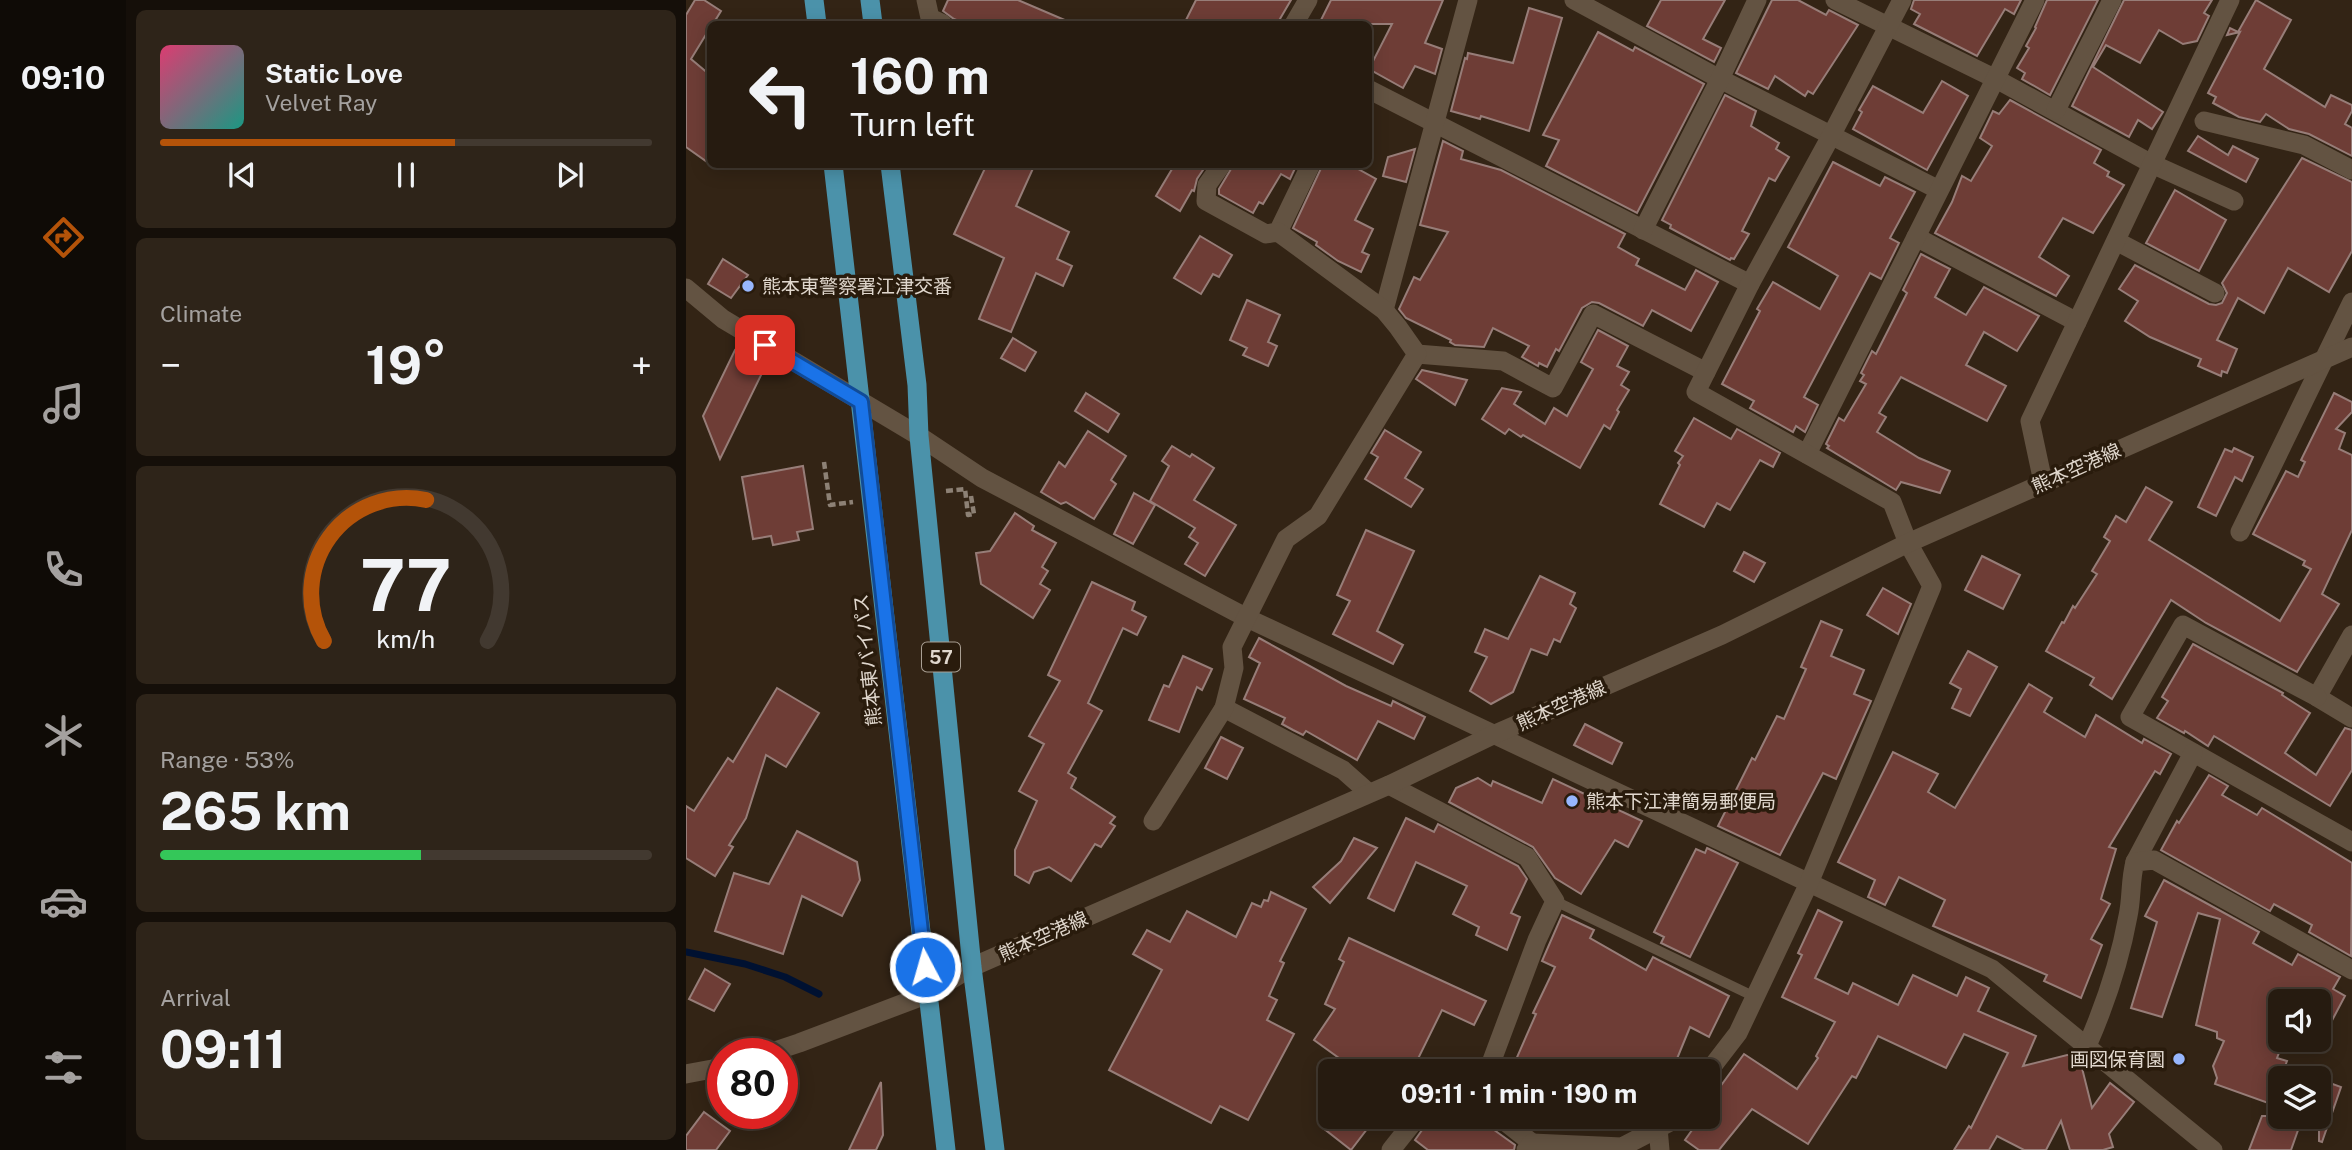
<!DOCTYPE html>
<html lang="en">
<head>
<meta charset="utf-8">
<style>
  body { margin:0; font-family:"Public Sans","Noto Sans JP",sans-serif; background:#2e2419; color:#f1f3f6; height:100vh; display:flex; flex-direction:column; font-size:26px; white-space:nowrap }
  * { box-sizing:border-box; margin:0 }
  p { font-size:23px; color:#a4a19f }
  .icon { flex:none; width:38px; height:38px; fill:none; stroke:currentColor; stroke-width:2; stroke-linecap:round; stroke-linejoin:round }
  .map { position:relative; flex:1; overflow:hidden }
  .details { display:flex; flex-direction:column; gap:10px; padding:10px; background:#150f09; width:560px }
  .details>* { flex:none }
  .top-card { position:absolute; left:21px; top:21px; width:665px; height:147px; border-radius:10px; box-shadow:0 4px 18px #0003,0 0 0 2px #423930; background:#261b10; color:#f1f3f6; overflow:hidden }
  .controls { position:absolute; left:1582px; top:989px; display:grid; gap:14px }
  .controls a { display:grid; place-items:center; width:63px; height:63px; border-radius:10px; background:#261b10; box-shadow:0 4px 18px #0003,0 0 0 2px #423930; font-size:35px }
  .speed { position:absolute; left:21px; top:1038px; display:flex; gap:14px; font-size:35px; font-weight:700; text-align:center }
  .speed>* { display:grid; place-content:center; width:91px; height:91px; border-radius:50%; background:#261b10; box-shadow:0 4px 18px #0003,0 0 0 2px #423930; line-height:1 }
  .speed .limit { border:10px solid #d22; background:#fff; color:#111 }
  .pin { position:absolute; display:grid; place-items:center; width:60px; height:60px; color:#fff; margin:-30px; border-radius:14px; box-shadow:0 4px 10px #0006 }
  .me { position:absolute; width:77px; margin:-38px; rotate:354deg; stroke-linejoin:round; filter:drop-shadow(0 0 5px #0008) }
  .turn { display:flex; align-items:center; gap:24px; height:147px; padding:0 28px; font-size:32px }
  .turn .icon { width:91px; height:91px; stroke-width:2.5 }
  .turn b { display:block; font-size:49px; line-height:60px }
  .big { font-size:52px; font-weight:700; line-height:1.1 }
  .details .card { flex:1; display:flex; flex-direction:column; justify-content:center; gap:10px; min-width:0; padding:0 24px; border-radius:10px; background:#2e2419 }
  .details .dial { align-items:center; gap:0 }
  .dial svg { height:182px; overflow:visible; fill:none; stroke:#423930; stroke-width:7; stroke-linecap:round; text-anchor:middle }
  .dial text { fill:#f1f3f6; stroke:none }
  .song { display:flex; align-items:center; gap:21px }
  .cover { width:84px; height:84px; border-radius:10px; background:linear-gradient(135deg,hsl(340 70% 55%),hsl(170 70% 35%)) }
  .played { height:7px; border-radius:4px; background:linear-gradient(90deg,#b45309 60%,#423930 60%) }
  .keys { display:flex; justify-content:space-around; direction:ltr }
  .heat { display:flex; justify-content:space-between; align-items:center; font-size:38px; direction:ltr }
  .charge { height:10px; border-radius:5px; background:linear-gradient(90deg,#34c759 53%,#423930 0) }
  .trip { position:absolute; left:632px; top:1059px; width:402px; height:70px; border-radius:10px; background:#261b10; box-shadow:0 4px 18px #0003,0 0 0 2px #423930; font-weight:700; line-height:70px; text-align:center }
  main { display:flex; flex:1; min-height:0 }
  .tab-bar { display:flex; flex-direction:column; width:126px; justify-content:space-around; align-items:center; background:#0f0b06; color:#a4a19f }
  .tab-bar .icon { width:49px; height:49px }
  .tab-bar .selected { color:#b45309 }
  .tab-bar b { font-size:32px; color:#f1f3f6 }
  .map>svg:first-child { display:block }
</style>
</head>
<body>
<main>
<nav class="tab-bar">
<b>09:10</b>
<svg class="icon selected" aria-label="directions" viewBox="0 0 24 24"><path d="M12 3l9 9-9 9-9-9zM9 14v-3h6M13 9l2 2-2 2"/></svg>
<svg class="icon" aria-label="music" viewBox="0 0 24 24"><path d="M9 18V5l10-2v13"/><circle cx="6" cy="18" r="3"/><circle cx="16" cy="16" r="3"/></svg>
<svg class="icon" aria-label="phone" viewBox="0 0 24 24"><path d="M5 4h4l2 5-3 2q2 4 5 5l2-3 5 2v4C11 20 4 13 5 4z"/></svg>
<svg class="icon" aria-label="climate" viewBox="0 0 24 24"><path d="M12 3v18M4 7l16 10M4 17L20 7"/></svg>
<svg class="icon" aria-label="car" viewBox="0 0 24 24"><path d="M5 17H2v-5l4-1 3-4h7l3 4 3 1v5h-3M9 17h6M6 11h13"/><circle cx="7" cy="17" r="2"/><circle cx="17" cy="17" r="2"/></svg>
<svg class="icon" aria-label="filters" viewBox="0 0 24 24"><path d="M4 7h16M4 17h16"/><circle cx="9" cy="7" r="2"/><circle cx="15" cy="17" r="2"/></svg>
</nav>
<section class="details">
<div class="card">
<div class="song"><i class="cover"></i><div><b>Static Love</b><p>Velvet Ray</p></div></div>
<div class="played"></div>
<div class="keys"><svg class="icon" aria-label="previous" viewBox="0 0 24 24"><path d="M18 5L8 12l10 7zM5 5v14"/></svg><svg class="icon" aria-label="pause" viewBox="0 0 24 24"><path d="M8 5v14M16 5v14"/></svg><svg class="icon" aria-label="next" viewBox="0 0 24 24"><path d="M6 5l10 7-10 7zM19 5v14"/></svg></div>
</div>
<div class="card"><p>Climate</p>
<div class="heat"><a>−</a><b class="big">19°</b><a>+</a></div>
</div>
<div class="card dial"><svg viewBox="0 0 100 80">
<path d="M14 69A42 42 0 1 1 86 69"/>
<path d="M14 69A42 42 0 0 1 59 7" stroke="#b45309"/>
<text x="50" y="56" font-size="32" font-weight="700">77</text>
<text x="50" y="72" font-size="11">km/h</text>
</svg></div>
<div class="card"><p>Range · 53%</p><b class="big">265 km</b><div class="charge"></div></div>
<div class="card"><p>Arrival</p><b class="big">09:11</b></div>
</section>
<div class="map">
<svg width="1666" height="1150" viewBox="0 0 1666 1150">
  <rect width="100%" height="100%" fill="#332415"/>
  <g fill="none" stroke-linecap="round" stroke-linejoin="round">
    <path stroke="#001131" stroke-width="7" d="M0 952 59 964 99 977 133 994"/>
  </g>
  <g fill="#6e3d36" stroke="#977d78" stroke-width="2">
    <path d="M9 0H18L35 11 27 24H24V28L5 59 24 75V164L0 147V15Z"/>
    <path d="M262 0H332L388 24H280L268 19 257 11Z"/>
    <path d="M510 0H605L591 24H498Z"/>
    <path d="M645 0H757L739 43 756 49 749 74 729 66 717 88 683 69 706 24H633Z"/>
    <path d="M975 0H1039L1017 39 1035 48 1028 62 961 26Z"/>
    <path d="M1086 0H1112L1140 15 1143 10 1172 25 1127 94 1122 91 1119 96 1089 76 1082 89 1050 73Z"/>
    <path d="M1228 0H1335L1328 14 1319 9 1291 56 1228 24 1234 14 1225 9Z"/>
    <path d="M1361 0H1412L1364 95 1336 79 1339 73 1331 68 1343 48 1340 46 1350 28 1349 27Z"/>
    <path d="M1438 0H1526L1518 13 1523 16 1511 41 1497 44 1473 30 1454 63 1420 45 1407 67 1477 112 1466 129 1452 120 1443 137 1386 106Z"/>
    <path d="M1570 0 1605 20 1578 69 1639 107 1645 95 1666 105V111L1659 124 1666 128V156L1623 134 1603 129 1580 114 1574 122 1553 117 1527 103 1530 97 1522 93 1554 32 1541 35 1544 28 1552 32Z"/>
    <path d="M843 8 876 18 843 131 795 116 794 119 765 111 779 58 781 59 782 53 827 63Z"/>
    <path d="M912 32 947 51 949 47 1018 84 951 213 860 166 873 140 857 135Z"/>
    <path d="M1256 81 1282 96 1241 170 1167 129 1176 112 1173 110 1187 86 1237 113Z"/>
    <path d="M1039 95 1070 111 1065 126 1093 143 1090 149 1103 157 1089 181 1083 178 1056 231 1063 234 1048 259 1045 258 1044 260 984 228 985 225 976 220Z"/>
    <path d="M1324 100 1415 150 1408 163 1423 172 1421 176 1438 185 1407 233 1377 218 1353 257 1383 276 1370 296 1249 233 1266 202 1276 176 1285 181 1306 146 1294 138 1307 111 1313 114Z"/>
    <path d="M1512 136 1542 155 1547 146 1572 159 1560 182 1502 151Z"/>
    <path d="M757 141 777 151 775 159 815 170 939 234 932 247 953 259 950 265 999 290 1010 270 1032 282 1005 331 966 310 957 326 913 303 906 302 896 308 873 351 870 349 861 367 853 363 852 366 836 357 843 346 807 328 798 347 769 345 764 342 765 340 720 318 713 309 728 277 734 280 762 232 734 225Z"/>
    <path d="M729 149 720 182 697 176 702 157Z"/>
    <path d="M1616 158 1666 182V251L1643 292 1602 268 1578 313 1552 298 1531 340 1551 349 1541 373 1536 371 1535 376 1512 366 1515 359 1464 337 1439 321 1452 301 1433 289 1449 265 1523 304 1530 305 1536 303 1541 293 1536 283Z"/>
    <path d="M1147 162 1194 186 1199 177 1229 192 1204 238 1213 243 1195 279 1184 273 1118 397 1132 405 1119 432 1110 426 1107 432 1064 408 1068 401 1036 384 1074 311 1071 309 1087 282 1134 309 1152 276 1102 247Z"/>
    <path d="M301 164H349L330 206 383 232 371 259 386 266 377 286 350 273 325 332 293 319 318 258 268 234Z"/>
    <path d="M489 164H521L511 179 508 191 506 190 494 211 470 196Z"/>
    <path d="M548 164H611L604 179 595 174 577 204 573 202 567 213 533 194V189Z"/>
    <path d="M637 164H663L690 179 669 220 687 229 676 252 683 255 675 272 652 261 630 245 631 242 607 228Z"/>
    <path d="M1489 190 1540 220 1513 271 1460 243Z"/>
    <path d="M514 236 546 255 533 277 527 274 515 294 488 278Z"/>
    <path d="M1235 254 1264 269 1249 297 1280 315 1298 287 1353 316 1331 351 1298 332 1280 365 1320 386 1301 421 1215 377 1193 413 1200 417 1191 432 1233 458 1264 471 1254 493 1215 482 1210 490 1141 448 1143 446 1140 444 1153 418 1158 421 1180 384 1174 381 1178 375 1175 373 1186 351 1190 354 1221 293 1217 290Z"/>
    <path d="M37 259 62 275 45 298 22 284Z"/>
    <path d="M561 300 594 315 582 342 591 346 582 366 557 355 561 348 544 340Z"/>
    <path d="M912 330 942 346 931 366 943 372 935 385 943 390 931 410 933 412 924 429 918 425 894 468 837 435 835 437 823 429 819 434 796 419 816 388 835 392 828 404 859 424 868 408 881 416 907 369 895 362Z"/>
    <path d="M327 338 350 352 339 371 315 358Z"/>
    <path d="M49 350 80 365 34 459 17 416Z"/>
    <path d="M736 370 781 380 769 405 730 379Z"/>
    <path d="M400 393 433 414 422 432 389 411Z"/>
    <path d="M1648 393 1666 402V412L1650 429 1659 433 1653 449 1666 455V530L1636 594 1653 604 1611 672 1520 623 1485 600 1426 699 1404 685 1408 678 1360 651 1376 622 1378 623 1387 606 1389 608 1411 574 1406 571 1424 541 1418 537 1430 516 1440 522 1460 487 1486 502 1463 540 1594 621 1625 569 1617 565 1619 561 1567 534 1600 471 1612 477 1619 462 1615 460Z"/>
    <path d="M1008 418 1045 439 1051 429 1094 453 1087 467 1074 460 1044 510 1031 503 1018 527 974 504 994 465 992 463 997 456 989 451Z"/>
    <path d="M699 430 735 452 719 478 737 489 725 507 679 479 692 457 685 453Z"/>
    <path d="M402 431 440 456 425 480 430 484 408 519 380 502 375 504 355 492 373 462 379 467Z"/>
    <path d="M486 446 504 457 506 454 528 468 508 500 550 525 519 576 499 564 512 543 503 537 509 528 464 501 483 466 476 461Z"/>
    <path d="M1548 448 1567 457 1556 481 1549 477 1530 516 1512 507 1539 449 1546 452Z"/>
    <path d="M117 466 127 529 111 532 113 540 87 545 85 536 67 539 56 477Z"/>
    <path d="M448 493 469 505 447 544 428 534Z"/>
    <path d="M329 513 348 526 346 530 370 543 356 567 362 571 354 584 364 590 347 618 295 584 290 553 304 551Z"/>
    <path d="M680 530 728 551 691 631 717 645 707 664 647 634 664 601 651 595Z"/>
    <path d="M1058 552 1079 563 1068 582 1048 571Z"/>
    <path d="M1296 556 1334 575 1317 609 1279 590Z"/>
    <path d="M854 576 889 593 884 604 890 608 874 642 868 639 861 655 845 649 827 692 805 704 784 691 801 657 789 652 799 629 822 639Z"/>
    <path d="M406 582 449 602 446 610 460 617 451 635 437 628 402 703 416 711 382 773 390 778 385 788 429 817 424 823 429 826 415 847 409 844 385 881 363 867 348 872 343 883 329 875V850L351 801 333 791 358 744 343 736 374 681 362 675Z"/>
    <path d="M1197 588 1225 604 1212 634 1181 615Z"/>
    <path d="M1135 621 1156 630 1145 656 1178 670 1168 694 1185 701 1150 779 1137 773 1094 855 1032 826 1066 758 1069 760 1091 716 1098 719 1120 669 1115 667Z"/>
    <path d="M573 638 660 686 705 706 707 701 739 717 728 739 692 721 671 760 620 731 617 735 607 730 596 724 599 718 558 699 574 663 563 657Z"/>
    <path d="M1507 644 1597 693 1596 695 1624 713 1599 753 1630 775 1659 728 1666 730V770L1644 806 1528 736 1522 746 1499 731 1498 733 1471 718 1482 701 1476 697Z"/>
    <path d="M1282 651 1311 667 1284 716 1266 708 1275 689 1264 683Z"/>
    <path d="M497 656 526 669 516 690 511 687 493 732 463 720 478 685 483 687Z"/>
    <path d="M1343 684 1366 698 1358 712 1399 737 1410 715 1456 743 1458 739 1485 754 1474 774 1469 771 1423 847 1430 849 1415 899 1424 904 1405 939 1416 945 1395 998 1358 981 1361 975 1247 926 1259 900 1213 877 1199 905 1182 897 1189 880 1152 862 1207 752 1252 774 1242 792 1269 808Z"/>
    <path d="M91 688 133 713 100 767 80 755 60 818 43 845 47 847 29 876 0 858V806L8 811 42 758 47 762Z"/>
    <path d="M899 724 936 743 926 764 888 745Z"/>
    <path d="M535 737 557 748 541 779 519 768Z"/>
    <path d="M1523 775 1542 786 1536 795 1571 815 1576 808 1666 863 1665 956 1623 932 1626 925 1588 904 1584 911 1475 850 1491 821 1493 823Z"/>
    <path d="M792 778 805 786 807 781 856 803 867 779 956 821 942 847 929 840 895 894 869 878 847 847 763 802 770 788Z"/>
    <path d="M720 818 748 832 752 824 832 866 841 879 825 913 834 917 821 950 790 935 793 927 767 914 781 886 730 862 708 911 682 898Z"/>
    <path d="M111 831 171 862 174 880 156 916 116 896 97 954 29 931 48 873 83 884Z"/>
    <path d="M668 838 691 848 644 903 627 887 655 861Z"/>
    <path d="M1021 848 1052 863 1004 957 975 943 978 937 968 932 1010 849 1019 853Z"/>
    <path d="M1478 880 1573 932 1567 943 1606 965 1612 954 1654 977 1647 989 1659 996 1633 1045V1001H1594V1050L1591 1058 1601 1061 1585 1104 1529 1084 1531 1078 1527 1066 1538 1041 1531 1038V1032L1510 1025 1534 919 1512 913 1476 1017 1445 1008 1471 922 1459 916Z"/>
    <path d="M585 892 620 909 594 961 598 963 583 996 591 1000 581 1020 608 1034 562 1120 534 1106 525 1123 423 1070 476 970 447 954 461 930 484 942 501 911 550 937 566 903 575 907 578 900 582 901Z"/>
    <path d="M1132 910 1156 922 1129 978 1162 994 1167 983 1212 1005 1227 975 1271 996 1280 977 1303 988 1292 1011 1350 1036 1337 1066 1389 1053 1393 1056 1406 1108 1424 1083 1448 1102 1423 1134 1427 1147 1417 1150H1384L1375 1121 1360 1150H1338L1311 1136 1303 1150H1268L1283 1126 1285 1128 1322 1053 1278 1034 1260 1068 1192 1036 1170 1078 1166 1076 1122 1144 1066 1109 1033 1150H1013L999 1140 1016 1116H1022V1108L1034 1093 1031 1091 1058 1054 1111 1089 1132 1058 1130 1056 1149 1022 1096 997 1116 955 1112 953Z"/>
    <path d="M876 915 908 930 904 938 960 970 967 957 1043 996 1023 1037 1004 1027 986 1071H825L850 1014 847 1013 869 967 856 961Z"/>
    <path d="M663 938 800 1001 788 1025 756 1010 726 1071H671L628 1040 649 1009 639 1004 658 962 653 959Z"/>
    <path d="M19 969 44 984 28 1011 3 999Z"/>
    <path d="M1633 1079 1655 1087 1636 1142 1633 1141Z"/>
    <path d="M195 1082 197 1135 190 1150H163Z"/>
    <path d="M18 1112 44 1131 30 1150H0V1136Z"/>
    <path d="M646 1116H691L665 1150 637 1128Z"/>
    <path d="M746 1116H779L793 1127 797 1122 829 1145 828 1150H742L729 1140Z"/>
    <path d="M1576 1116H1617L1605 1150H1563Z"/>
  </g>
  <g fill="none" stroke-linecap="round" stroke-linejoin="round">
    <g stroke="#8d8175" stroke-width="4.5" stroke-dasharray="7 3.5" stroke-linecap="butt">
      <path d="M138 462 144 505 167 502"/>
      <path d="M260 491 279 489 282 515 288 514"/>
      <path d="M285 496 288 514"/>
    </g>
    <path stroke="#635342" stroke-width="10" d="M869 901 1069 997"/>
    <g stroke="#635342" stroke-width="19">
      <path d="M240 0 244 18 257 24"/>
      <path d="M888 0 1034 79 1253 190"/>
      <path d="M1149 0 1310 79 1466 164 1548 201"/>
      <path d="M608 24 622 0"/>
      <path d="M682 89 1064 284"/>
      <path d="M1370 110 1426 0"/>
      <path d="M1518 121 1618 145 1666 170"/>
      <path d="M957 230 1034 79 1071 0"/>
      <path d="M592 232 625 164"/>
      <path d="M1230 237 1391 322"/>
      <path d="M1430 241 1529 293"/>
      <path d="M0 288 37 319 233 436 296 478 561 618 1306 969 1527 1150"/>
      <path d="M698 310 782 0"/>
      <path d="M731 354 817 361 867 388 907 314 1020 372"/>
      <path d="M1121 454 1349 0"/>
      <path d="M1357 482 1344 421 1544 0"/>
      <path d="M1554 532 1666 302"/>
      <path d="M1666 635 1631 697 1666 718"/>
      <path d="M1631 697 1497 625 1444 717 1666 842"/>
      <path d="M538 708 657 770 683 793"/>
      <path d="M703 785 841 857 869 901 851 940 802 1071"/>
      <path d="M467 821 538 708 548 668 546 647 600 539 632 516 731 354 712 327 698 310 592 232 580 234 520 201 521 185 536 164"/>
      <path d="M1449 862 1507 753"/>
      <path d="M1401 1046C1419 1005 1434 960 1442 916 1446 898 1444 880 1449 862L1468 860 1666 970"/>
      <path d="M1022 1072 1052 1033 1123 883 1246 586 1222 543 1206 502 1010 392 1064 284 1145 136 1216 0"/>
      <path d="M812 1116 846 1143"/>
      <path d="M972 1128 974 1150"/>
      <path d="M705 1150 732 1116"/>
      <path d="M840 1150 846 1143 936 1147 982 1123 987 1116"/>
    </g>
    <g stroke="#635342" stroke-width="19">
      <path d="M80 1054 113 1043 242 994 286 967 703 785 807 735 1036 635 1222 543 1666 347"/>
      <path d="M0 1074 37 1067"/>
    </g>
    <g stroke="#4b92aa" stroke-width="19">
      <path d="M128 0 131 24"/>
      <path d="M184 0 187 24"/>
      <path d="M147 164 260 1150"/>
      <path d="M204 164 231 385 233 436 286 967 309 1150"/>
    </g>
  </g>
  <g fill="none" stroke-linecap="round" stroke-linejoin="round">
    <g stroke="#114b97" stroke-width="18">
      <path id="route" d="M79 345 175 402 239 967"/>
    </g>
    <use href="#route" stroke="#1a73e8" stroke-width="12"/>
  </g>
  <g fill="#97b6fd" stroke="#291b0c" stroke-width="2.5">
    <circle cx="62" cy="286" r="7"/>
    <circle cx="886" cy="801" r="7"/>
    <circle cx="1493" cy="1059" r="7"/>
  </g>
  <g text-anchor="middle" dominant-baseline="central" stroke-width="7" stroke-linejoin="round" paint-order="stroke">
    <rect fill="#291b0c" stroke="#a99f93" stroke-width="2" x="236" y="642.5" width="38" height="29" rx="5"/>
    <g font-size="18" font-weight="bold" fill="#e0d7cd">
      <text x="255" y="657">57</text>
    </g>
    <g font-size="19" fill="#e0d7cd" stroke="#291b0c" text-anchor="start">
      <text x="76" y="286">熊本東警察署江津交番</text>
      <text x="900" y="801">熊本下江津簡易郵便局</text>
      <text x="1479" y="1059" text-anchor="end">画図保育園</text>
    </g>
    <g font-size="19" fill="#e0d7cd" stroke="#291b0c">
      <text transform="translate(1390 468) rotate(-24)">熊本空港線</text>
      <text transform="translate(181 660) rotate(-96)">熊本東バイパス</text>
      <text transform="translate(875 705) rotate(-24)">熊本空港線</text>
      <text transform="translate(357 936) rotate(-24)">熊本空港線</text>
    </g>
  </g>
</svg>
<div class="controls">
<a><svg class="icon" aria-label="sound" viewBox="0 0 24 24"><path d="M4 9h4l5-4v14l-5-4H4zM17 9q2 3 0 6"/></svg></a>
<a><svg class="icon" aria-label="layers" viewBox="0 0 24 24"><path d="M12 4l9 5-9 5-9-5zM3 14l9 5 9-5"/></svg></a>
</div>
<div class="speed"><div class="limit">80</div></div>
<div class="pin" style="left:79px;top:345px;background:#d93025"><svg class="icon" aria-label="arrive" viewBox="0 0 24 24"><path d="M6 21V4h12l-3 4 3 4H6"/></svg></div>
<svg class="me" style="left:239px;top:967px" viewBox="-20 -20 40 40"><circle r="17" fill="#1a73e8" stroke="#fff" stroke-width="3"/><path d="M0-11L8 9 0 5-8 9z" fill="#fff"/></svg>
<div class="trip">09:11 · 1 min · 190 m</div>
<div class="top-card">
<div class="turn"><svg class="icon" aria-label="left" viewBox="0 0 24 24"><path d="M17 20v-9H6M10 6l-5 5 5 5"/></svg><div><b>160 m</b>Turn left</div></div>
</div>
</div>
</main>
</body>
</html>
